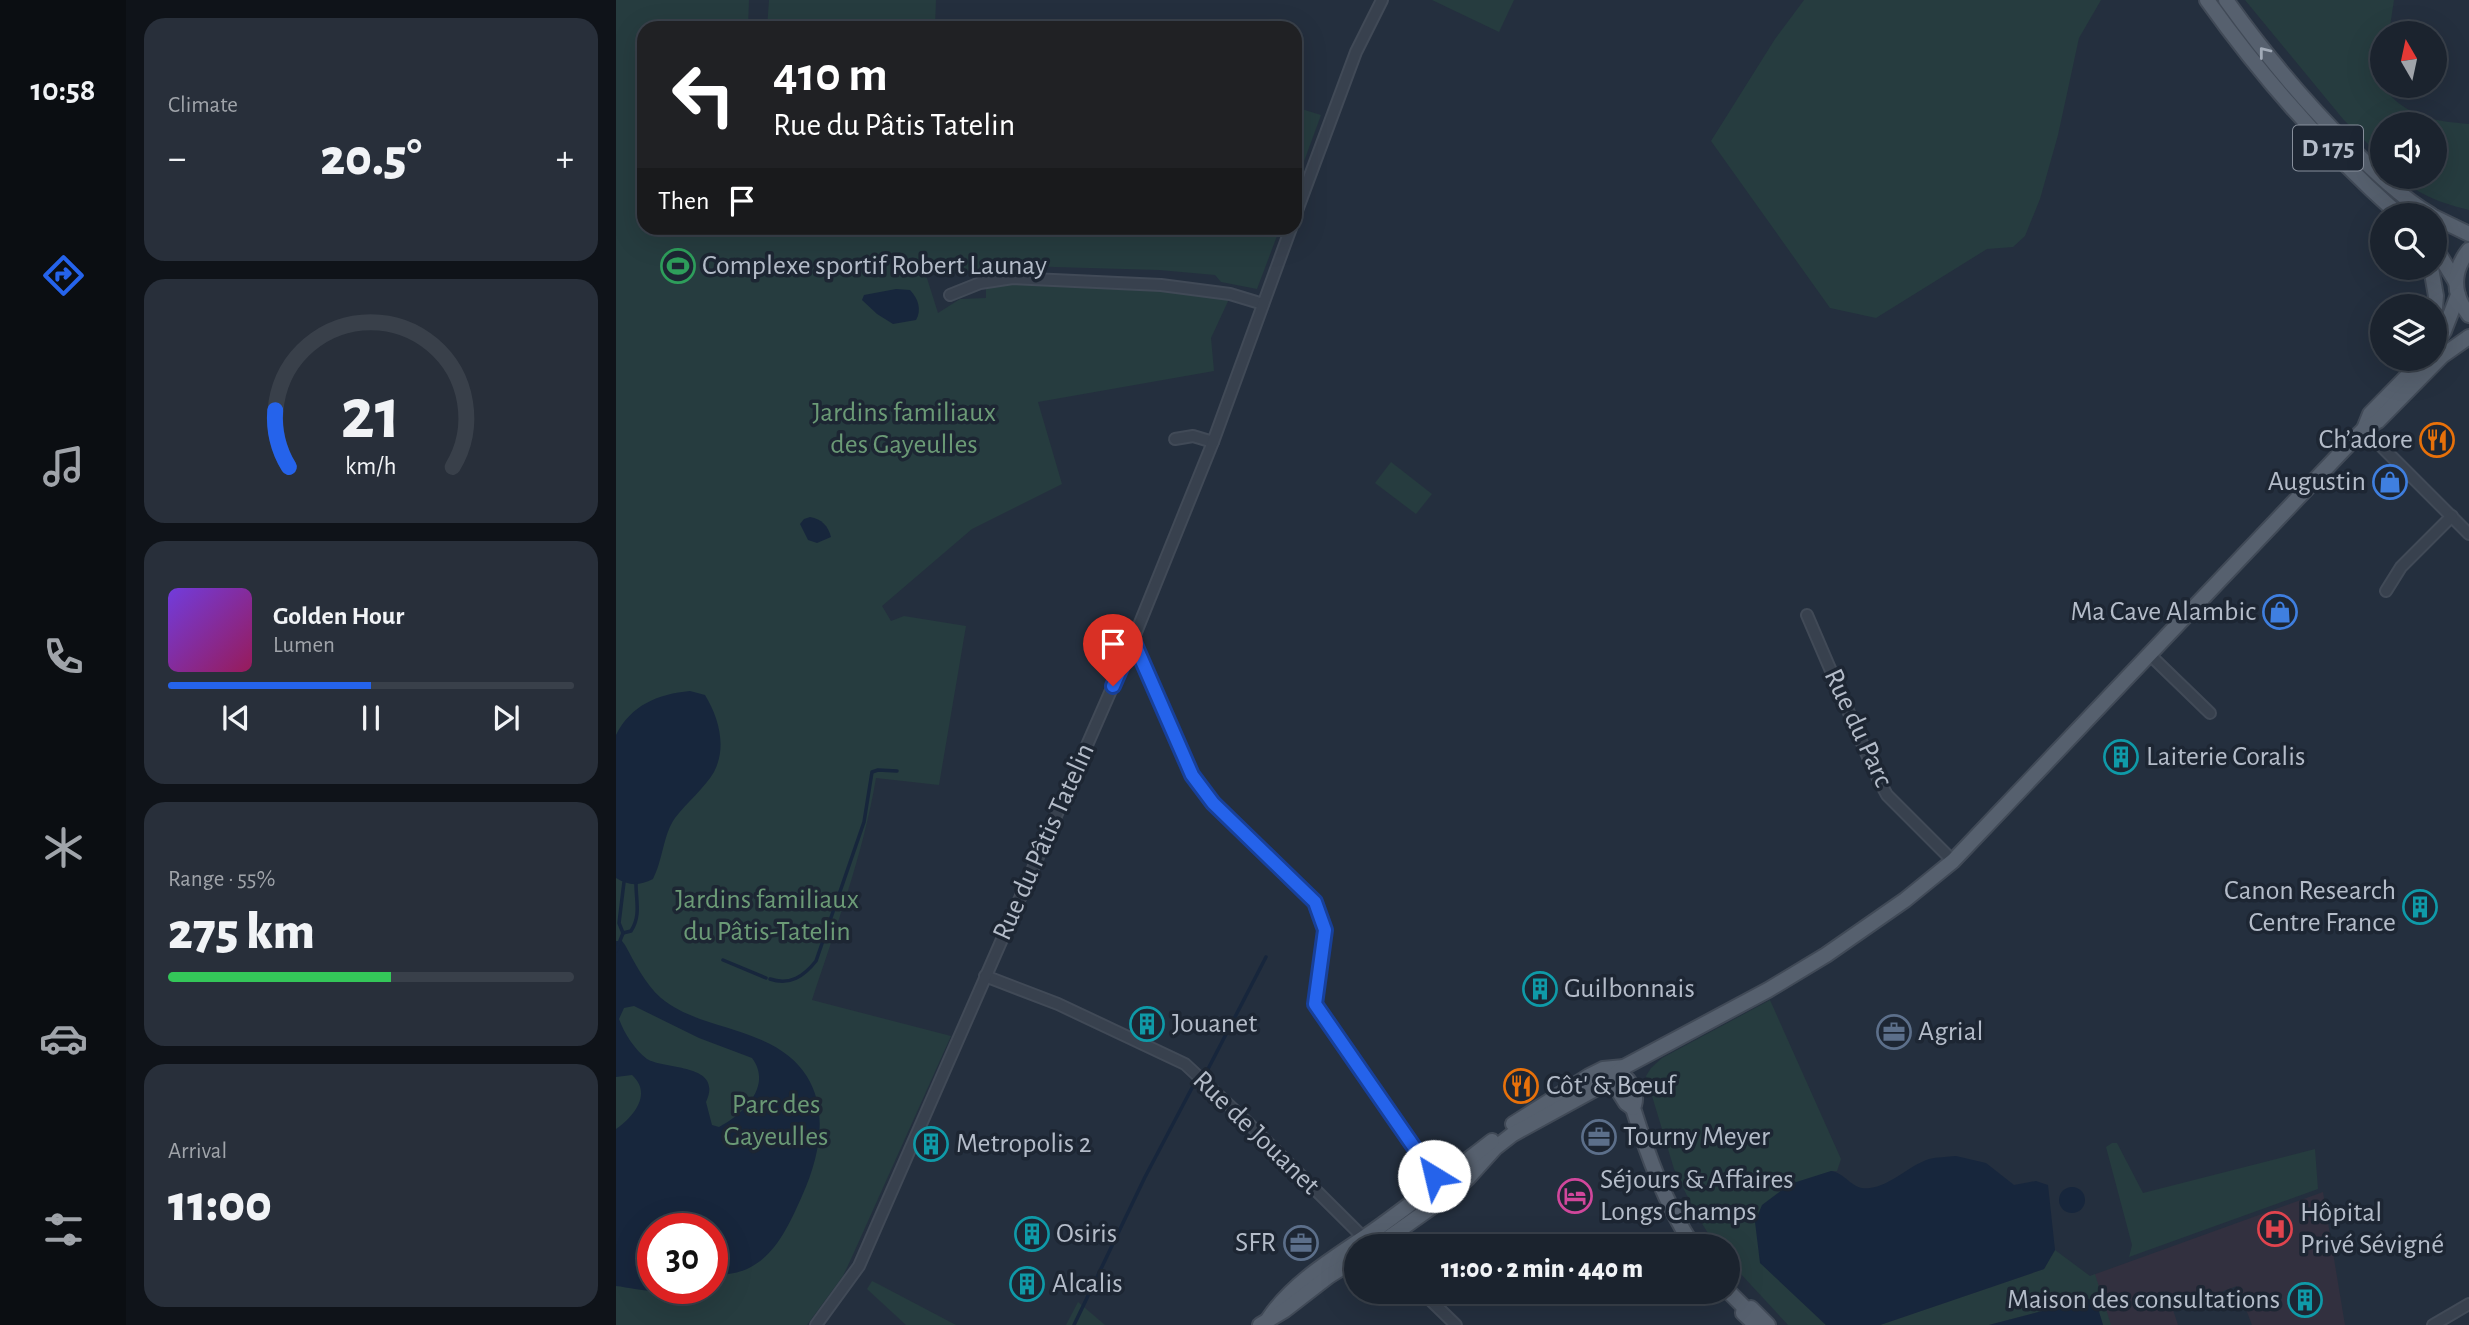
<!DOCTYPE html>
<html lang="en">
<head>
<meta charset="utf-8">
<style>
  body { margin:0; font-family:"Alegreya Sans",sans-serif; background:#282f3a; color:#f1f3f6; height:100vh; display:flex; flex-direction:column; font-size:26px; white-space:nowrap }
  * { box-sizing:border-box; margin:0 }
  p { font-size:23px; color:#a0a4aa }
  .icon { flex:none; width:38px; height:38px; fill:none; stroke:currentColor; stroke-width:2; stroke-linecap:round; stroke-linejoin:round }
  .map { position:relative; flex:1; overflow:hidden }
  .side { display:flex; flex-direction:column; gap:18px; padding:18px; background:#0f1319; width:490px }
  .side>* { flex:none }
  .guide { position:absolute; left:21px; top:21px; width:665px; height:214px; border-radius:21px; box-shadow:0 7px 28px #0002,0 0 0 2px #39404a; background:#202124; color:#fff; overflow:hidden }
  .needle { width:46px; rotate:351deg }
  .fabs { position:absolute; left:1754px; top:21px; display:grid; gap:14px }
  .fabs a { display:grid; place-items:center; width:77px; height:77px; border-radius:50%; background:#1b232e; box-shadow:0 7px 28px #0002,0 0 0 2px #39404a; font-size:35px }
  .speed { position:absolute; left:21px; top:1213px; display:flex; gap:14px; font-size:35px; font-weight:700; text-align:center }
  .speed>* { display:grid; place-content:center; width:91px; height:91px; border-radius:50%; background:#1b232e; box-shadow:0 7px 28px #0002,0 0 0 2px #39404a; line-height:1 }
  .speed .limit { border:10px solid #d22; background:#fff; color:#111 }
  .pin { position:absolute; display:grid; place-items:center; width:60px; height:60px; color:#fff; margin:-72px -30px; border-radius:50% 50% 50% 0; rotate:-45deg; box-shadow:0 0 7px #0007 }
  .pin .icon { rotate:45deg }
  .me { position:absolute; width:77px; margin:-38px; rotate:324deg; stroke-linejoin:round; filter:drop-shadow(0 0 5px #0008) }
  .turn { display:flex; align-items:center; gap:24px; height:147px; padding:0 21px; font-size:32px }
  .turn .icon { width:91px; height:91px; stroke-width:2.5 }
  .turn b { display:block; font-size:49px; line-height:60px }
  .then { display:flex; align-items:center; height:66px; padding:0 21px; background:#0003; gap:14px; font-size:26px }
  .big { font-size:52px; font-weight:800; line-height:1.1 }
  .side .card { flex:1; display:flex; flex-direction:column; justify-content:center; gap:10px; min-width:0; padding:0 24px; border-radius:21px; background:#282f3a }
  .side .dial { align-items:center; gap:0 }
  .dial svg { height:182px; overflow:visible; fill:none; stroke:#39404a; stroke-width:7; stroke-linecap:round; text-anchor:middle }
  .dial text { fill:#f1f3f6; stroke:none }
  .song { display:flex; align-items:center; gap:21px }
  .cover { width:84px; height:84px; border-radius:10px; background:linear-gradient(135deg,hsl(260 70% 55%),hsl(330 70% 35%)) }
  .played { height:7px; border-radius:4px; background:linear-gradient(90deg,#2563eb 50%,#39404a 50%) }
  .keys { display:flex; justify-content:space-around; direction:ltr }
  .heat { display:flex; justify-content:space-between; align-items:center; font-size:38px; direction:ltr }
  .charge { height:10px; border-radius:5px; background:linear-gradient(90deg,#34c759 55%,#39404a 0) }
  .trip { position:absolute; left:728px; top:1234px; width:396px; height:70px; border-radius:35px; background:#1b232e; box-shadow:0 7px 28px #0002,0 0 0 2px #39404a; font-weight:800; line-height:70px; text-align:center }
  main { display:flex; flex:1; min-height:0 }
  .dock { display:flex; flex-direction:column; width:126px; justify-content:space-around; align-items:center; background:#0b0e12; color:#a0a4aa }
  .dock .icon { width:49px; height:49px }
  .dock .active { color:#2563eb }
  .dock b { font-size:32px; color:#f1f3f6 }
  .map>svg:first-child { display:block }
</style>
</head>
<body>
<main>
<nav class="dock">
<b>10:58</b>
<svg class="icon active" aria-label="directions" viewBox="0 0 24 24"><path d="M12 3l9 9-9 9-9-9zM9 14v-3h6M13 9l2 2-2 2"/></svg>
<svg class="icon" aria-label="music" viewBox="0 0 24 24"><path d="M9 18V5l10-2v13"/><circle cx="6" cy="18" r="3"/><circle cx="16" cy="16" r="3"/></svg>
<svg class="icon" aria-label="phone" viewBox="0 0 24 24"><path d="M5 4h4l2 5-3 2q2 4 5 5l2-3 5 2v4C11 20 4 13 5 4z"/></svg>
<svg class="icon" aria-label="climate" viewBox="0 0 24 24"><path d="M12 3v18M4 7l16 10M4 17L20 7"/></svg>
<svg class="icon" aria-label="car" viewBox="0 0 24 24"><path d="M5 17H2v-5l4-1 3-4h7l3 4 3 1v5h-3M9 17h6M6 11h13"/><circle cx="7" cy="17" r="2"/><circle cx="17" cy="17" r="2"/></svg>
<svg class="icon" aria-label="filters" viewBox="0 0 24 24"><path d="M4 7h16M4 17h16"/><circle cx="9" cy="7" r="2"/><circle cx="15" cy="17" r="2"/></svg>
</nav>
<section class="side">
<div class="card"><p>Climate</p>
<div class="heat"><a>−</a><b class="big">20.5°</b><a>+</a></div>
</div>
<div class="card dial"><svg viewBox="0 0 100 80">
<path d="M14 69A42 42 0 1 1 86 69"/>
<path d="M14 69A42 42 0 0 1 8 44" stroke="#2563eb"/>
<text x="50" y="56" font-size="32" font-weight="700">21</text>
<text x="50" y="72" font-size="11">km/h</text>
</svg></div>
<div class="card">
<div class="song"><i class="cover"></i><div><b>Golden Hour</b><p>Lumen</p></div></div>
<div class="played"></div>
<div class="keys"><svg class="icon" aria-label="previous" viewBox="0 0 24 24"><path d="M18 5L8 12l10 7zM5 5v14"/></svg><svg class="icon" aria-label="pause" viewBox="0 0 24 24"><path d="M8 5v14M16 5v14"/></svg><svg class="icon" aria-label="next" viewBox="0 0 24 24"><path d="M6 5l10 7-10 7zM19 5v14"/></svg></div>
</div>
<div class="card"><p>Range · 55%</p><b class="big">275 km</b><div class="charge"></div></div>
<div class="card"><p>Arrival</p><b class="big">11:00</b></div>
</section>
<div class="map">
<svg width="1853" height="1325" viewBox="0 0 1853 1325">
  <rect width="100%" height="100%" fill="#242f3e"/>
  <path fill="#32303f" d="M1707 1192 1729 1325H1636L1621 1286 1557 1310 1562 1325H1491L1474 1276Z"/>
  <g fill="#263c3f" fill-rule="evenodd">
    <path d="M0 0H133L132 28H28V228H664L641 289 605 282 599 275 543 270 404 266 310 275 322 313 344 299 370 298V287L404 282 471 287 540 288 614 297 595 338 598 371 422 402 446 484 356 529 266 606 275 621 288 616 350 626 323 785 260 778C247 855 220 927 196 1000L335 1036 235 1259 227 1276 191 1325H0ZM37 1228H96V1288H37Z"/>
    <path d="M153 0H320L319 28H151Z"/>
    <path d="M816 0H898L883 32Z"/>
    <path d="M1188 0H1485L1463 38 1442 135 1424 199 1409 236 1397 247 1371 249 1260 318 1214 308 1095 141 1159 39Z"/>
    <path d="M1629 0H1778L1773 33H1766V86H1771V92C1794 118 1820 121 1853 124V210C1828 204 1802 195 1784 177H1818V124H1766V158L1727 119Z"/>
    <path d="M679 107 705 115 679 186Z"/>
    <path d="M775 462 816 494 800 514 759 483Z"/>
    <path d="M1154 1000 1225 1159 1221 1171H1215L1144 1262 1210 1325H1172L1111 1259V1246H1100L1080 1214 1058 1169 1030 1076 1035 1068 1046 1058Z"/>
    <path d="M1496 1143H1501L1527 1193 1699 1149 1702 1189 1513 1257 1516 1245 1490 1147Z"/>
    <path d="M1439 1250 1474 1276 1479 1274 1495 1325H1487L1480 1303 1472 1299 1373 1325H1264L1428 1269Z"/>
    <path d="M256 1281 264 1285 340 1325H290L251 1289Z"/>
    <path d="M462 1302 489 1325H450Z"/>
  </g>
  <g fill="#17263c" fill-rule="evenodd">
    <path d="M280 289 294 290C302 298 306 310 300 320L277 324 261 314 246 300 248 295Z"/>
    <path d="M194 517C206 519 212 526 215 537L201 543 192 540 184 524 188 519Z"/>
    <path d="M74 691 89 695C103 718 111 747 98 772 88 789 71 802 59 818 47 835 47 860 37 879 23 886 13 886 0 878V735C15 705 42 694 74 691Z"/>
    <path d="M0 941H6L9 945C19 963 29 984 45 998 73 1021 111 1025 143 1039 215 1068 214 1134 186 1196 174 1223 160 1255 133 1268 122 1274 108 1274 96 1277V1228H37V1288H61C46 1296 17 1288 0 1286V1129C17 1117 37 1094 16 1075L0 1077ZM18 1006 83 1038 136 1058C157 1086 127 1115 103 1127L96 1125 90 1102C108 1063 49 1070 31 1059 19 1050 8 1033 3 1019L8 1008Z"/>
    <path d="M1340 1156 1370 1163 1398 1185 1420 1181 1432 1185 1439 1250 1428 1269 1264 1325H1210L1144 1263 1139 1222 1146 1205 1174 1184 1215 1171C1230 1173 1236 1191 1254 1188 1276 1185 1292 1166 1313 1159 1321 1157 1331 1157 1340 1156Z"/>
    <circle cx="1456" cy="1200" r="13"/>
    <path d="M1472 1299 1480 1302 1487 1325H1373Z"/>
  </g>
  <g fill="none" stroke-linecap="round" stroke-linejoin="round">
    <g stroke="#17263c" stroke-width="3.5">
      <path d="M7 933 15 931C25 916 20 901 20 884"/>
      <path d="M0 951 7 933 3 923 8 882"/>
      <path d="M107 960 150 978"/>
      <path d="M154 979C174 986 188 976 200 961L248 822 256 772 262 770 281 771"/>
      <path d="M592 1069 650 957"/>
      <path d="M458 1325 529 1177 577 1086"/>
    </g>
    <g stroke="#414a57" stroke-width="14">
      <g id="minor">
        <path d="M679 216 740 52 766 0"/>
        <path d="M334 295 364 283 397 278 545 285 614 294 647 304"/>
        <path d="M1748 429 1853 534"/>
        <path d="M559 439 577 436 597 442"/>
        <path d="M1770 591 1785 567 1836 516"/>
        <path d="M1191 615 1258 771 1271 795 1337 861"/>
        <path d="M517 640 576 775 597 803 700 902 709 930 699 1004 823 1183"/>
        <path d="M1533 654 1594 713"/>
        <path d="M369 976 442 1004 569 1064 628 1119 756 1246"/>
        <path d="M806 1292 840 1325"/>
        <path d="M200 1325 243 1266 517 640 597 442 675 228"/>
        <path d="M1817 1325 1853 1304"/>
      </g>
    </g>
    <g stroke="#414a57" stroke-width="18">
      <g id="major">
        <path d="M1591 0C1648 80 1710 150 1783 215"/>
        <path d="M1610 0C1648 53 1689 103 1736 149 1760 173 1785 197 1815 215"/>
        <path d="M1818 217 1853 234"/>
        <path d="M1818 246 1840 282"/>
        <path d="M1853 250C1836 271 1836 294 1853 315"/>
        <path d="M1815 268 1820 296 1818 319"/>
        <path d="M1818 346 1828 331 1842 295"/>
        <path d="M1748 429 1754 414 1808 359"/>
        <path d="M996 1070C1012 1076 1024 1090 1017 1108 1032 1156 1049 1203 1077 1246"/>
        <path d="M991 1073 1010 1103 1017 1108"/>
        <path d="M897 1124 973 1076 987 1069 1008 1067"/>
        <path d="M761 1246 833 1195 852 1178 879 1148 897 1134 979 1089 1008 1067 1152 990 1210 955 1289 900 1337 861 1736 441 1748 429 1762 421 1826 356 1853 337"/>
        <path d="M1111 1290 1128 1307 1127 1313 1140 1325"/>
        <path d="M1135 1308 1152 1325"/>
        <path d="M653 1318C678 1281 720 1257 756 1232 797 1203 836 1172 876 1141"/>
        <path d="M644 1325 669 1310 713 1276 740 1259"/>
      </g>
    </g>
    <use href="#minor" stroke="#38414e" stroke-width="10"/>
    <use href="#major" stroke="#56606e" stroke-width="14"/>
  </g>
  <defs><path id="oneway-chevron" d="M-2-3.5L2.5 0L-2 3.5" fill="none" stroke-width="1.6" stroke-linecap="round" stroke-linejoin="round" transform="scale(1.75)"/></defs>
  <use stroke="#a1aab7" href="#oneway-chevron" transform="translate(1648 52) rotate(-128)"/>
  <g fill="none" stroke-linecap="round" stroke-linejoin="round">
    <g stroke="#184099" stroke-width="18">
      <path id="route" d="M497 686 517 640 576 775 597 803 699 902 709 930 699 1004 818 1176"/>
    </g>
    <use href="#route" stroke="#2563eb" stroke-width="12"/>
  </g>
  <defs>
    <g id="stadium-ring" transform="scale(1.75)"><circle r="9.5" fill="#1d2633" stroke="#2e9e5b" stroke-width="1.5"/><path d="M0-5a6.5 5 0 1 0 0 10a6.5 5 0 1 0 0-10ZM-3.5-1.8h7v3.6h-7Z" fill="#2e9e5b"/></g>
    <g id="restaurant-ring" transform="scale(1.75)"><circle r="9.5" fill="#1d2633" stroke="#e8710a" stroke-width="1.5"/><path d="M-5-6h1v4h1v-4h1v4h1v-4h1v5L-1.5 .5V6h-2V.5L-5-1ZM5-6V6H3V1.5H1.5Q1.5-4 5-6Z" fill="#e8710a"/></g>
    <g id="shop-ring" transform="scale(1.75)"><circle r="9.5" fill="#1d2633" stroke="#3f7fe0" stroke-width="1.5"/><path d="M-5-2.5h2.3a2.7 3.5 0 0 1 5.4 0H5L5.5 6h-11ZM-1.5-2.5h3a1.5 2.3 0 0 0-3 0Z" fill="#3f7fe0"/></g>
    <g id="building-ring" transform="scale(1.75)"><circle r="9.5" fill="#1d2633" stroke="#0f9aa8" stroke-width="1.5"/><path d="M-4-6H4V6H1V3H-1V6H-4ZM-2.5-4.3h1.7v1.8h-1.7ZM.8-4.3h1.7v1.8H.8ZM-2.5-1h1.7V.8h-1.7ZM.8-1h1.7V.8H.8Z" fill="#0f9aa8"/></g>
    <g id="office-ring" transform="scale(1.75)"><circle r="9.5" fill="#1d2633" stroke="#5c6f8a" stroke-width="1.5"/><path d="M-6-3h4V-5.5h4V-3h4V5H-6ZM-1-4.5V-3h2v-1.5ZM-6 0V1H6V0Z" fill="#5c6f8a"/></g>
    <g id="hotel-ring" transform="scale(1.75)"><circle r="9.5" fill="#1d2633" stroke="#d1479c" stroke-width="1.5"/><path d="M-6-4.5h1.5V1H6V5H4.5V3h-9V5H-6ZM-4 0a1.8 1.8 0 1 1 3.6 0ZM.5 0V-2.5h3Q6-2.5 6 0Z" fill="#d1479c"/></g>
    <g id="hospital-ring" transform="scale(1.75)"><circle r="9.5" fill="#1d2633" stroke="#e0444e" stroke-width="1.5"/><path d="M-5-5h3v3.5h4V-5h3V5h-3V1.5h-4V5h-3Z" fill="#e0444e"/></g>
  </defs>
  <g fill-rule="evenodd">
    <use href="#stadium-ring" x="62" y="266"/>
    <use href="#restaurant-ring" x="1821" y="440"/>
    <use href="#shop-ring" x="1774" y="482"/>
    <use href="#shop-ring" x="1664" y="612"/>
    <use href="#building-ring" x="1505" y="757"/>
    <use href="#building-ring" x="1804" y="907"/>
    <use href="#building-ring" x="924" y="989"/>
    <use href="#building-ring" x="531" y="1024"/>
    <use href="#office-ring" x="1278" y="1032"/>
    <use href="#restaurant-ring" x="905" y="1086"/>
    <use href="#office-ring" x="983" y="1137"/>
    <use href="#building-ring" x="315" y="1144"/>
    <use href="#hotel-ring" x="959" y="1196"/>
    <use href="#hospital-ring" x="1659" y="1229"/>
    <use href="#building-ring" x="416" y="1234"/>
    <use href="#office-ring" x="685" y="1243"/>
    <use href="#building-ring" x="411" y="1284"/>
    <use href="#building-ring" x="1689" y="1300"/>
  </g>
  <g text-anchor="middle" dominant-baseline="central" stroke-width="7" stroke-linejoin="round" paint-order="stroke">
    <rect fill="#1d2633" stroke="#878f9c" stroke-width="2" x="1677" y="125.5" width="70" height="45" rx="5"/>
    <g font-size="26" font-weight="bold" fill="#b4bcc9">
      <text x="1712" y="148">D 175</text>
    </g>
    <g font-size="28" fill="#b4bcc9" stroke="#1d2633" text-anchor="start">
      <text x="86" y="266">Complexe sportif Robert Launay</text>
      <text x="1797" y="440" text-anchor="end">Ch’adore</text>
      <text x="1750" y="482" text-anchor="end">Augustin</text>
      <text x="1640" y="612" text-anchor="end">Ma Cave Alambic</text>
      <text x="1530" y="757">Laiterie Coralis</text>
      <text x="1780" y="891" text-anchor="end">Canon Research<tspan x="1780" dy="32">Centre France</tspan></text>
      <text x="948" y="989">Guilbonnais</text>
      <text x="556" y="1024">Jouanet</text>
      <text x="1302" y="1032">Agrial</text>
      <text x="930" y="1086">Côt' &amp; Bœuf</text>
      <text x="1007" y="1137">Tourny Meyer</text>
      <text x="340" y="1144">Metropolis 2</text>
      <text x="984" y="1180">Séjours &amp; Affaires<tspan x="984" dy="32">Longs Champs</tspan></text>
      <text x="1684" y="1213">Hôpital<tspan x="1684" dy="32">Privé Sévigné</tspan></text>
      <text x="440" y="1234">Osiris</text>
      <text x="660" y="1243" text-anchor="end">SFR</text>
      <text x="436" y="1284">Alcalis</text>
      <text x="1664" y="1300" text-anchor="end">Maison des consultations</text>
    </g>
    <g font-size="28" fill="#6b9a76" stroke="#1d2633">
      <text x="288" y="413">Jardins familiaux<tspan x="288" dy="32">des Gayeulles</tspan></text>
      <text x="151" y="900">Jardins familiaux<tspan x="151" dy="32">du Pâtis-Tatelin</tspan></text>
      <text x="160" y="1105">Parc des<tspan x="160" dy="32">Gayeulles</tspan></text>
    </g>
    <g font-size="28" fill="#b4bcc9" stroke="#1d2633">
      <text transform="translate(1242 728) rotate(65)">Rue du Parc</text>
      <text transform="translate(428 842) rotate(-66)">Rue du Pâtis Tatelin</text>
      <text transform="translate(640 1133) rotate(44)">Rue de Jouanet</text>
    </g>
  </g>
</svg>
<div class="fabs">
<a><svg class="needle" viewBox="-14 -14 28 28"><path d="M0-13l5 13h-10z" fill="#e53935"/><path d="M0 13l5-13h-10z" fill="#a0a4aa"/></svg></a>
<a><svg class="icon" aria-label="sound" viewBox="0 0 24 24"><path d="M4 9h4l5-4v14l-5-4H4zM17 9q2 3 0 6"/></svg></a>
<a><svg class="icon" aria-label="search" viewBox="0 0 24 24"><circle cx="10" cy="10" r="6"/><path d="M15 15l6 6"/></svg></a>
<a><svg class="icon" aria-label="layers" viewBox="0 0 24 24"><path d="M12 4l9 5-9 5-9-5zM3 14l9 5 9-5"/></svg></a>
</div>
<div class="speed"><div class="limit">30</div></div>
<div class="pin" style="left:497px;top:686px;background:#d93025"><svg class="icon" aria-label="arrive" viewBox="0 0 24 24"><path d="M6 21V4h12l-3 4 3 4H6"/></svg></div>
<svg class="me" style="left:818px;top:1176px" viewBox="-20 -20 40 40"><circle r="19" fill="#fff"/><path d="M0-13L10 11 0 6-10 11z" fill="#2563eb"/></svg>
<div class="trip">11:00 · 2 min · 440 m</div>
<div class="guide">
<div class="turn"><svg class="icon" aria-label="left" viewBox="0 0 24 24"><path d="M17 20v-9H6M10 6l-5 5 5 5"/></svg><div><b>410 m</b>Rue du Pâtis Tatelin</div></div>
<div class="then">Then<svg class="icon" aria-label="arrive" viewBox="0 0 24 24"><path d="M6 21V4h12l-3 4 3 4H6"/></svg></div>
</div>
</div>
</main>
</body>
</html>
